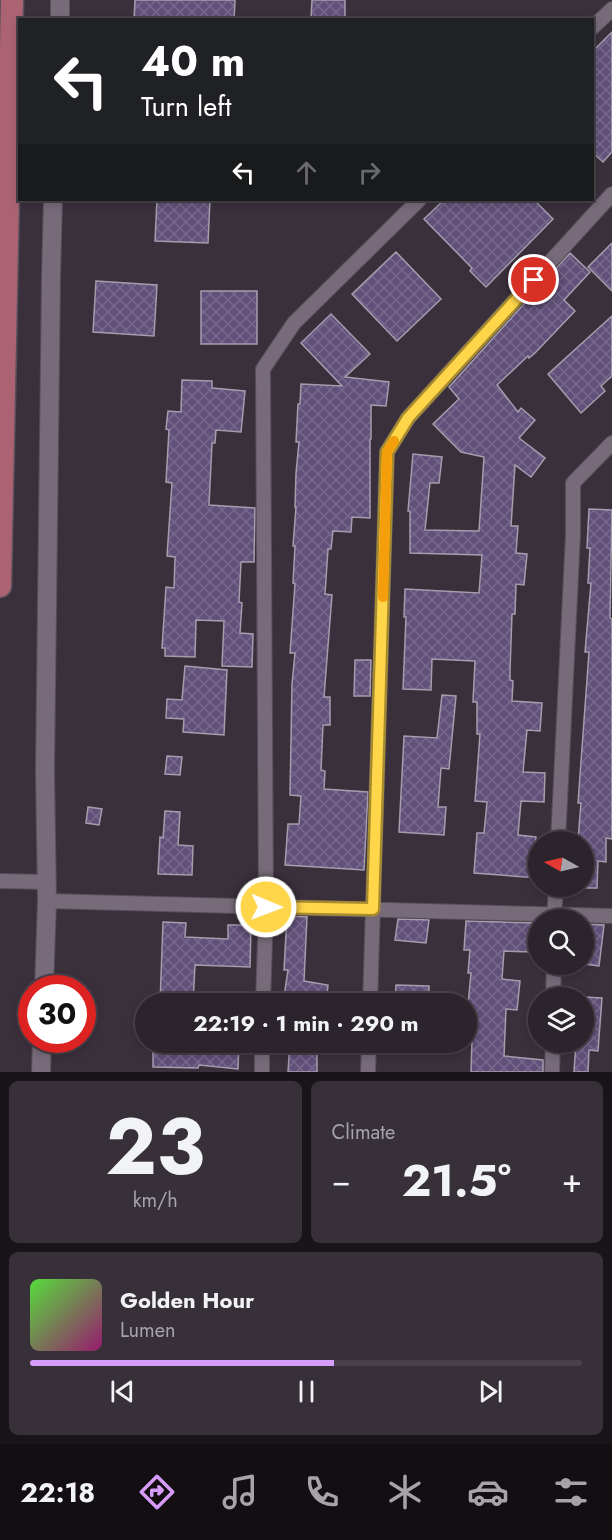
<!DOCTYPE html>
<html lang="en">
<head>
<meta charset="utf-8">
<style>
  body { margin:0; font-family:Jost,sans-serif; background:#383039; color:#f1f3f6; height:100vh; display:flex; flex-direction:column; font-size:22px; white-space:nowrap }
  * { box-sizing:border-box; margin:0 }
  p { font-size:20px; color:#a6a4aa }
  .icon { flex:none; width:33px; height:33px; fill:none; stroke:currentColor; stroke-width:2; stroke-linecap:round; stroke-linejoin:round }
  .map { position:relative; height:1072px; overflow:hidden }
  .details { display:flex; flex-direction:column; gap:9px; padding:9px; background:#181419; flex:1 }
  .details>* { flex:none }
  .hud { position:absolute; left:18px; top:18px; width:576px; height:183px; border-radius:0px; box-shadow:0 3px 9px #0003,0 0 0 2px #484149; background:#202124; color:#fff; overflow:hidden }
  .needle { width:39px; rotate:278deg }
  .tools { position:absolute; left:528px; top:831px; display:grid; gap:12px }
  .tools a { display:grid; place-items:center; width:66px; height:66px; border-radius:50%; background:#2c242d; box-shadow:0 3px 9px #0003,0 0 0 2px #484149; font-size:30px }
  .speed { position:absolute; left:18px; top:975px; display:flex; gap:12px; font-size:30px; font-weight:700; text-align:center }
  .speed>* { display:grid; place-content:center; width:78px; height:78px; border-radius:50%; background:#2c242d; box-shadow:0 3px 9px #0003,0 0 0 2px #484149; line-height:1 }
  .speed .limit { border:9px solid #d22; background:#fff; color:#111 }
  .pin { position:absolute; display:grid; place-items:center; width:51px; height:51px; color:#fff; margin:-26px; border:3px solid #fff; border-radius:50%; box-shadow:0 2px 6px #0007 }
  .me { position:absolute; width:66px; margin:-33px; rotate:91deg; stroke-linejoin:round; filter:drop-shadow(0 0 4px #0008) }
  .turn { display:flex; align-items:center; gap:21px; height:126px; padding:0 24px; font-size:27px }
  .turn .icon { width:78px; height:78px; stroke-width:2.5 }
  .turn b { display:block; font-size:42px; line-height:51px }
  .lanes { display:flex; align-items:center; height:57px; padding:0 24px; background:#0003; justify-content:center; gap:30px; direction:ltr }
  .lanes .off { opacity:.35 }
  .big { font-size:45px; font-weight:700; line-height:1.1 }
  .details .tile { flex:1; display:flex; flex-direction:column; justify-content:center; gap:9px; min-width:0; padding:0 21px; border-radius:9px; background:#383039 }
  .details .dial { align-items:center; gap:0 }
  .dial b { font-size:78px; line-height:1 }
  .song { display:flex; align-items:center; gap:18px }
  .cover { width:72px; height:72px; border-radius:9px; background:linear-gradient(135deg,hsl(110 70% 55%),hsl(320 70% 35%)) }
  .played { height:6px; border-radius:3px; background:linear-gradient(90deg,#d79bf9 55%,#484149 55%) }
  .keys { display:flex; justify-content:space-around; direction:ltr }
  .heat { display:flex; justify-content:space-between; align-items:center; font-size:33px; direction:ltr }
  .details .tiles { flex:1; display:grid; gap:9px; grid-template-columns:1fr 1fr }
  .tile:last-child { grid-column:span 2 }
  .trip { position:absolute; left:135px; top:993px; width:342px; height:60px; border-radius:30px; background:#2c242d; box-shadow:0 3px 9px #0003,0 0 0 2px #484149; font-weight:700; line-height:60px; text-align:center }
  .tab-bar { display:flex; height:96px; justify-content:space-around; align-items:center; background:#120e12; color:#a6a4aa }
  .tab-bar .icon { width:42px; height:42px }
  .tab-bar .active { color:#d79bf9 }
  .tab-bar b { font-size:27px; color:#f1f3f6 }
  .map>svg:first-child { display:block }
</style>
</head>
<body>
<div class="map">
<svg width="612" height="1072" viewBox="0 0 612 1072">
  <defs>
    <pattern id="building-cross-hatch" width="8" height="8" patternUnits="userSpaceOnUse" patternTransform="scale(1.5)"><rect width="8" height="8" fill="#615079"/><path d="M0 0l8 8M0 8l8-8" fill="none" stroke="#78698c"/></pattern>
  </defs>
  <rect width="100%" height="100%" fill="#3a303c"/>
  <g fill="url(#building-cross-hatch)" stroke="#a49dae" stroke-width="1.5">
    <path d="M135 0H235L234 20H134Z"/>
    <path d="M312 0H345V20H311Z"/>
    <path d="M612 32V152L603 162 592 152V52Z"/>
    <path d="M157 200H210L208 243 155 241Z"/>
    <path d="M444 200H534L553 219 486 287 470 271 472 268 424 219Z"/>
    <path d="M612 243V291L588 267Z"/>
    <path d="M396 252 441 299 397 341 352 294Z"/>
    <path d="M570 253 590 272 564 300 575 311 535 353 529 358 528 356 497 385 518 412 521 408 535 420 519 438 545 458 531 477 515 465 511 526H518L516 553 527 554 524 585 516 584 515 614H512L510 670V680L513 681 512 701 542 703 540 731 527 730 523 772 545 773 544 802 521 801 518 835 536 837 534 852H538V878L474 873 477 833H484L487 802 475 801 480 734H477V702H473L475 661 432 659 431 690 403 689 406 617H404L405 589 479 593 482 555 410 553V511H408L413 454 442 457 439 483H430L425 530 479 531 484 457 461 452 433 424 459 399 449 387Z"/>
    <path d="M96 281 157 285 154 336 93 332Z"/>
    <rect x="201" y="291" width="56" height="53"/>
    <path d="M331 314 370 354 345 377 389 382 386 406 371 405V439H370V518L352 517 351 532 333 531 331 549H328L325 594 332 595 324 697H330V725H323L321 770 325 771 324 789 368 792 364 870 285 865 288 824H299L301 796 290 795 292 684 295 653H290L295 584 293 583 295 546H293L296 507H295L296 473 299 442H296L298 404H300L301 384 342 386 301 343Z"/>
    <path d="M612 316V376L601 386 605 391 581 413 548 374Z"/>
    <path d="M182 380 212 381V388L245 391 241 432 216 430 215 443H212L209 505 255 508 254 562H241L239 602 242 603 240 633 253 634 252 667 222 666 224 621 196 620 195 657 165 656V648H162L166 587 174 588 175 557 167 556 172 483 166 482 169 430 166 429 168 411 181 412Z"/>
    <path d="M589 509 612 510 610 618 612 619V839L606 838V862L598 861 597 888H584V841L578 840 581 803H578L589 652H585L591 583H588L590 548H587Z"/>
    <path d="M355 660H371L370 696H354Z"/>
    <path d="M185 666 227 670 224 735 183 732 184 719 166 718 167 699 182 700Z"/>
    <path d="M442 695 456 696 449 769 441 768 438 807H446L444 835 399 832 404 736 437 738Z"/>
    <path d="M167 756 182 757 180 775 165 774Z"/>
    <path d="M88 807 102 809 99 825 86 823Z"/>
    <path d="M165 811 180 812 178 845 193 846 192 875 158 874 160 837 163 838Z"/>
    <path d="M287 916 307 917 304 981 328 985 326 1004H283L288 970H284Z"/>
    <path d="M398 919 429 920 426 943 395 940Z"/>
    <path d="M466 921 538 923V934H533L532 952 504 951 502 979 520 981 517 1010 506 1009 504 1056 543 1060V1072H471L473 1006 468 1005 471 973H468L470 950H464Z"/>
    <path d="M163 922 186 923 185 937 228 939V925H251L250 967 195 965 193 1004H160Z"/>
    <path d="M584 924 604 925 599 966 584 964Z"/>
    <path d="M396 985 429 986V1004H395Z"/>
    <path d="M584 997 602 998 598 1051 589 1050 588 1072H574L576 1042H584Z"/>
    <path d="M153 1042H239L238 1069 199 1065 198 1068 153 1067Z"/>
    <path d="M290 1043 317 1044V1072H288Z"/>
  </g>
  <g fill="none" stroke-linecap="round" stroke-linejoin="round">
    <g stroke="#574f59" stroke-width="16">
      <g id="minor">
        <path d="M592 28 612 9"/>
        <path d="M558 842 573 534V483L612 443"/>
        <path d="M0 881 46 882"/>
        <path d="M47 901 612 916"/>
        <path d="M554 920 556 886"/>
        <path d="M553 998 554 964"/>
        <path d="M263 1004 266 907 263 369 294 323 419 200"/>
        <path d="M370 1004 387 452 408 418 612 194"/>
        <path d="M262 1072V1042"/>
        <path d="M368 1072 369 1042"/>
        <path d="M552 1072 553 1042"/>
      </g>
    </g>
    <g stroke="#574f59" stroke-width="20">
      <g id="tertiary">
        <path d="M60 20V0"/>
        <path d="M44 988 47 901 45 771 51 277 53 200"/>
        <path d="M41 1072 42 1040"/>
      </g>
    </g>
    <g stroke="#574f59" stroke-width="25">
      <path id="primary" d="M0 586 12 0"/>
    </g>
    <use href="#minor" stroke="#776b79" stroke-width="14"/>
    <use href="#tertiary" stroke="#776b79" stroke-width="18"/>
    <use href="#primary" stroke="#ab6374" stroke-width="22"/>
  </g>
  <g fill="none" stroke-linecap="round" stroke-linejoin="round">
    <g stroke="#a68a30" stroke-width="15">
      <path id="route" d="M266 907 373 909 387 452 408 418 534 280"/>
    </g>
    <use href="#route" stroke="#ffd54a" stroke-width="10"/>
    <path stroke="#f59e0b" stroke-width="10" d="M383 597 387 452 394 441"/>
  </g>
</svg>
<div class="tools">
<a><svg class="needle" viewBox="-14 -14 28 28"><path d="M0-13l5 13h-10z" fill="#e53935"/><path d="M0 13l5-13h-10z" fill="#a6a4aa"/></svg></a>
<a><svg class="icon" aria-label="search" viewBox="0 0 24 24"><circle cx="10" cy="10" r="6"/><path d="M15 15l6 6"/></svg></a>
<a><svg class="icon" aria-label="layers" viewBox="0 0 24 24"><path d="M12 4l9 5-9 5-9-5zM3 14l9 5 9-5"/></svg></a>
</div>
<div class="speed"><div class="limit">30</div></div>
<div class="pin" style="left:534px;top:280px;background:#d93025"><svg class="icon" aria-label="arrive" viewBox="0 0 24 24"><path d="M6 21V4h12l-3 4 3 4H6"/></svg></div>
<svg class="me" style="left:266px;top:907px" viewBox="-20 -20 40 40"><circle r="17" fill="#ffd54a" stroke="#fff" stroke-width="3"/><path d="M0-11L8 9 0 5-8 9z" fill="#fff"/></svg>
<div class="trip">22:19 · 1 min · 290 m</div>
<div class="hud">
<div class="turn"><svg class="icon" aria-label="left" viewBox="0 0 24 24"><path d="M17 20v-9H6M10 6l-5 5 5 5"/></svg><div><b>40 m</b>Turn left</div></div>
<div class="lanes"><svg class="icon" aria-label="left" viewBox="0 0 24 24"><path d="M17 20v-9H6M10 6l-5 5 5 5"/></svg><svg class="icon off" aria-label="ahead" viewBox="0 0 24 24"><path d="M12 20V5M6 11l6-6 6 6"/></svg><svg class="icon off" aria-label="right" viewBox="0 0 24 24"><path d="M7 20v-9h11M14 6l5 5-5 5"/></svg></div>
</div>
</div>
<section class="details">
<div class="tiles">
<div class="tile dial"><b>23</b><p>km/h</p></div>
<div class="tile"><p>Climate</p>
<div class="heat"><a>−</a><b class="big">21.5°</b><a>+</a></div>
</div>
<div class="tile">
<div class="song"><i class="cover"></i><div><b>Golden Hour</b><p>Lumen</p></div></div>
<div class="played"></div>
<div class="keys"><svg class="icon" aria-label="previous" viewBox="0 0 24 24"><path d="M18 5L8 12l10 7zM5 5v14"/></svg><svg class="icon" aria-label="pause" viewBox="0 0 24 24"><path d="M8 5v14M16 5v14"/></svg><svg class="icon" aria-label="next" viewBox="0 0 24 24"><path d="M6 5l10 7-10 7zM19 5v14"/></svg></div>
</div>
</div>
</section>
<nav class="tab-bar">
<b>22:18</b>
<svg class="icon active" aria-label="directions" viewBox="0 0 24 24"><path d="M12 3l9 9-9 9-9-9zM9 14v-3h6M13 9l2 2-2 2"/></svg>
<svg class="icon" aria-label="music" viewBox="0 0 24 24"><path d="M9 18V5l10-2v13"/><circle cx="6" cy="18" r="3"/><circle cx="16" cy="16" r="3"/></svg>
<svg class="icon" aria-label="phone" viewBox="0 0 24 24"><path d="M5 4h4l2 5-3 2q2 4 5 5l2-3 5 2v4C11 20 4 13 5 4z"/></svg>
<svg class="icon" aria-label="climate" viewBox="0 0 24 24"><path d="M12 3v18M4 7l16 10M4 17L20 7"/></svg>
<svg class="icon" aria-label="car" viewBox="0 0 24 24"><path d="M5 17H2v-5l4-1 3-4h7l3 4 3 1v5h-3M9 17h6M6 11h13"/><circle cx="7" cy="17" r="2"/><circle cx="17" cy="17" r="2"/></svg>
<svg class="icon" aria-label="filters" viewBox="0 0 24 24"><path d="M4 7h16M4 17h16"/><circle cx="9" cy="7" r="2"/><circle cx="15" cy="17" r="2"/></svg>
</nav>
</body>
</html>
